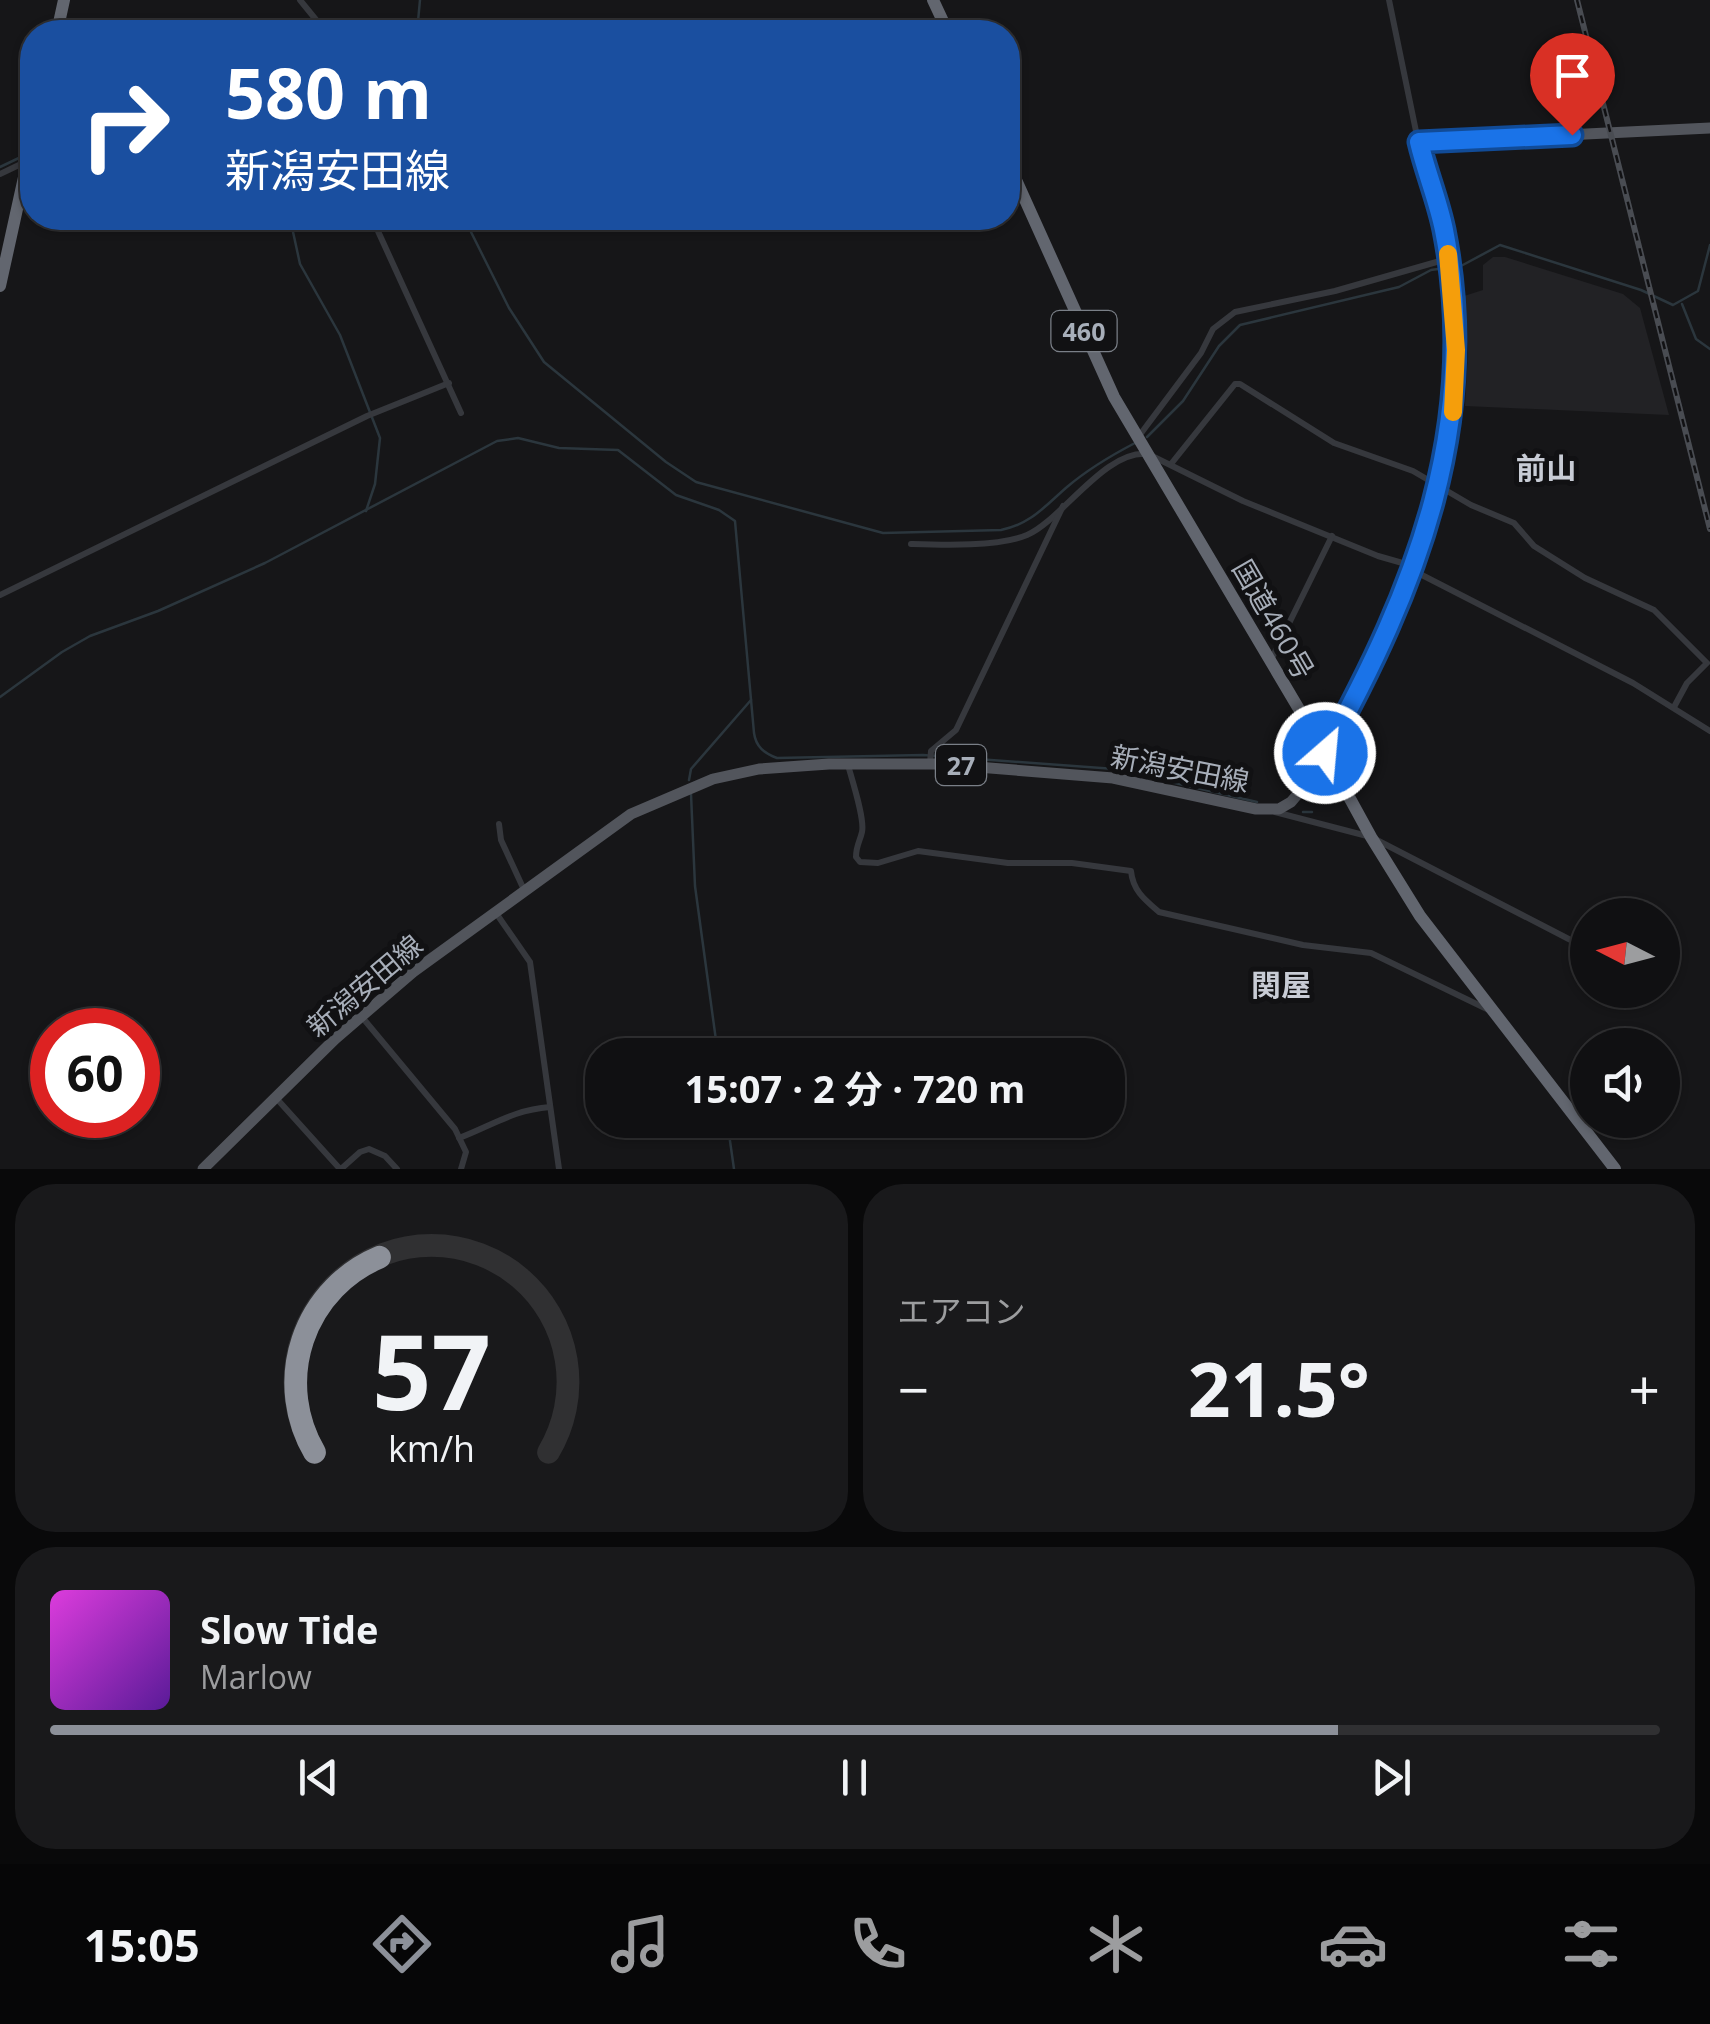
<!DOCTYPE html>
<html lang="ja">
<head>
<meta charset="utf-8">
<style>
  body { margin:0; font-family:"Open Sans","Noto Sans JP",sans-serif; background:#19191b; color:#f1f3f6; height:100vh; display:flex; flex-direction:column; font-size:38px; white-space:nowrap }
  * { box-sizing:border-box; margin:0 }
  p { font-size:32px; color:#9c9d9f }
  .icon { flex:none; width:55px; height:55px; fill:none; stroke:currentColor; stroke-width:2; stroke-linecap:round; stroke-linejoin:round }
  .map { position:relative; height:1169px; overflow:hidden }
  .drawer { display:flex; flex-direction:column; gap:15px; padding:15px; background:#09090a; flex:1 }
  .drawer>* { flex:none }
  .guide { position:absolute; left:20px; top:20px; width:1000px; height:210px; border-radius:40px; box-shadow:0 2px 8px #0004,0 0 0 2px #303032; background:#1a4fa0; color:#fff; overflow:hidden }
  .needle { width:65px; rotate:276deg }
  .buttons { position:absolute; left:1570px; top:898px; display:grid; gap:20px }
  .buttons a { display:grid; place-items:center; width:110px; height:110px; border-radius:50%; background:#101012; box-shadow:0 2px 8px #0004,0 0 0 2px #303032; font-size:50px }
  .speed { position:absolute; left:30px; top:1008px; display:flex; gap:20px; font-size:50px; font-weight:700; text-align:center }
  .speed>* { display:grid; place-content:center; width:130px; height:130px; border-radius:50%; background:#101012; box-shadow:0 2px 8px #0004,0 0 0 2px #303032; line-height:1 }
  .speed .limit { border:15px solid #d22; background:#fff; color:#111 }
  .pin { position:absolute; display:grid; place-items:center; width:85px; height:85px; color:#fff; margin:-102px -42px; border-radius:50% 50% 50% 0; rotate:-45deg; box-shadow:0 0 10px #0007 }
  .pin .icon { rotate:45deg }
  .me { position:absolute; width:110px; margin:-55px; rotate:27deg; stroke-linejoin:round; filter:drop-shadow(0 0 8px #0008) }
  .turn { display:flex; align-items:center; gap:35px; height:210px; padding:0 40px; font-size:45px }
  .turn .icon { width:130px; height:130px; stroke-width:2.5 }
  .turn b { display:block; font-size:70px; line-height:85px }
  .big { font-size:75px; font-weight:700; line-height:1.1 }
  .drawer .widget { flex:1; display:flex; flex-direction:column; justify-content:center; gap:15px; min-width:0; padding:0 35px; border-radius:40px; background:#19191b }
  .drawer .dial { align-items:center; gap:0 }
  .dial svg { height:260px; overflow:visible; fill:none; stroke:#303032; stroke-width:7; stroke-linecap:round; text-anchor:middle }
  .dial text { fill:#f1f3f6; stroke:none }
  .song { display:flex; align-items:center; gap:30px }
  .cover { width:120px; height:120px; border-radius:15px; background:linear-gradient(135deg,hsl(300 70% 55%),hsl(270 70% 35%)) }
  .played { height:10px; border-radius:5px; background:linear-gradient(90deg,#8c9099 80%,#303032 80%) }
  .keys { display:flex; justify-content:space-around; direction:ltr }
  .heat { display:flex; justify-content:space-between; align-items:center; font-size:55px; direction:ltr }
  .drawer .tiles { flex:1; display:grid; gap:15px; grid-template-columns:1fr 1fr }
  .widget:last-child { grid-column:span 2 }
  .trip { position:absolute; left:585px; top:1038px; width:540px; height:100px; border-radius:40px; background:#101012; box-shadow:0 2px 8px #0004,0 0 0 2px #303032; font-weight:700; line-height:100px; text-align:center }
  .tab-bar { display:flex; height:160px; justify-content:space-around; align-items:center; background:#060607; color:#9c9d9f }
  .tab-bar .icon { width:70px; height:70px }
  .tab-bar .current { color:#8c9099 }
  .tab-bar b { font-size:45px; color:#f1f3f6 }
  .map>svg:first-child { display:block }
</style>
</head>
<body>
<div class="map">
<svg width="1710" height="1169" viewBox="0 0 1710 1169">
  <rect width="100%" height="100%" fill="#161618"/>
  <path fill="#222225" d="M1493 257H1505L1623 294 1640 308 1669 415 1465 406 1468 352 1464 296 1483 290V265Z"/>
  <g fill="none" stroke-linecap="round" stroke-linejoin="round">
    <g stroke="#2b363d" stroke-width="2.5">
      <path d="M417 32 420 0"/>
      <path d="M0 167 21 157"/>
      <path d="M290 218 300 264 340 335 380 438 375 484 366 511"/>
      <path d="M464 218 509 308 544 362 666 462 696 482 883 533 1001 530C1031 524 1045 506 1067 487 1087 470 1112 455 1135 443"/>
      <path d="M1453 267 1461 266 1500 245 1641 290 1673 305 1698 291 1710 245"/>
      <path d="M1682 304 1696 339 1710 349"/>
      <path d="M1147 437 1183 401 1219 346 1240 325 1399 287 1431 270 1445 268"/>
      <path d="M0 697 62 652 90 636 158 611 265 563 497 441 518 438 559 448 618 450 676 495 719 510 735 521 754 733C756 747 764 753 777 758L923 755 1115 769 1257 802"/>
      <path d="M689 780 691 769 751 700"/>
      <path d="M691 794 695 886 718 1055"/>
      <path d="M1303 812H1312"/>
      <path d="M727 1120 734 1169"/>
    </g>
    <g stroke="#36383d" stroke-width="6">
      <path d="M300 0 326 32"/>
      <path d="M1389 0 1418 141"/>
      <path d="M0 174 21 164"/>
      <path d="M372 218 461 413"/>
      <path d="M1139 436 1201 353 1213 329 1235 312 1335 291 1447 259"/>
      <path d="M1171 464 1235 384H1240L1334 443 1413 471 1471 505 1514 523 1534 546 1585 578 1654 610 1707 663 1687 683 1674 707"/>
      <path d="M911 544C942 545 998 547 1027 535 1062 520 1105 449 1148 454L1243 501 1378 556 1413 566 1418 573 1633 683 1710 731"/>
      <path d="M0 595 367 416 449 383"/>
      <path d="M1271 660 1332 536"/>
      <path d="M930 763 931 751 956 730 1063 506"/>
      <path d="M848 765C852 780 865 819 862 832 860 841 856 846 856 857L860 862 878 863 918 851 1008 863H1072L1131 871C1133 891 1145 900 1159 912L1303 945 1371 953 1491 1011"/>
      <path d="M1275 812 1371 837 1588 949"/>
      <path d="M499 824 501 840 525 892"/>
      <path d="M496 913 530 962 559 1169"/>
      <path d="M362 1017 455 1129 466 1152 461 1169"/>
      <path d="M277 1099 340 1169"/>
      <path d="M459 1138C493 1125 513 1110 550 1107"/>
      <path d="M341 1169 360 1152 369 1149 385 1156 397 1169"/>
    </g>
    <path stroke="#52555c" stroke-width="11" d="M203 1169 335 1039 413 972 631 814 713 779 759 769 829 764H940L1113 778 1256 809H1279L1291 802 1320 768 1409 579 1439 478 1451 428 1456 350 1444 228 1419 142 1710 128"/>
    <g stroke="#62666f" stroke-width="12">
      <path d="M933 0 948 32"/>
      <path d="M57 32 64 0"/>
      <path d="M1008 162 1114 397 1325 753 1371 837 1420 916 1615 1169"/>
      <path d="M0 286 32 141"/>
    </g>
    <g stroke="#494c52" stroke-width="6">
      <path id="rail" d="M1577 0 1710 529"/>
    </g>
    <use href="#rail" stroke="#111113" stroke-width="2.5" stroke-dasharray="8" stroke-linecap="butt"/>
  </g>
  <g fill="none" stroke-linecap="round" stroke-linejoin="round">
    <g stroke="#114b97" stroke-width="25">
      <path id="route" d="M1325 753C1417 587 1482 423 1444 230 1438 200 1426 172 1419 142L1572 135"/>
    </g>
    <use href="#route" stroke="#1a73e8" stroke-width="18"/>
    <path stroke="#f59e0b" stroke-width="18" d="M1448 254 1456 350 1453 412"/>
  </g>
  <g text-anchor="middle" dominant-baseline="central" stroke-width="10" stroke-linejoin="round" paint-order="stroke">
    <g fill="#111113" stroke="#7a7f87" stroke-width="2.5">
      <rect x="1051.5" y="311" width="65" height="40" rx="8"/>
      <rect x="936" y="745" width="50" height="40" rx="8"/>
    </g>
    <g font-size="25" font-weight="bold" fill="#a7aeb9">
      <text x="1084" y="331">460</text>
      <text x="961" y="765">27</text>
    </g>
    <g font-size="28" fill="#a7aeb9" stroke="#111113">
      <text transform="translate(1274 619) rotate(60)">国道460号</text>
      <text transform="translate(1180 768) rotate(11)">新潟安田線</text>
      <text transform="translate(364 985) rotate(-40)">新潟安田線</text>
    </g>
    <g font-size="30" font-weight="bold" fill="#c8ccd5" stroke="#111113">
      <text x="1546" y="467">前山</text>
      <text x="1281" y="984">関屋</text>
    </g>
  </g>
</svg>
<div class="buttons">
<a><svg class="needle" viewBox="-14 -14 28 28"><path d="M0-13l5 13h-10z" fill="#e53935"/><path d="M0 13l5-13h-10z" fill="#9c9d9f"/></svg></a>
<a><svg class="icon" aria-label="sound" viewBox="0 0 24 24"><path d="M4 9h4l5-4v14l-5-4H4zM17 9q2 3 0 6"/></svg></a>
</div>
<div class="speed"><div class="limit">60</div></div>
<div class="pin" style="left:1572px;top:135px;background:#d93025"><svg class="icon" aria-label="arrive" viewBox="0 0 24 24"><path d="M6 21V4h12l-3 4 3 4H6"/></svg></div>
<svg class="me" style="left:1325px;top:753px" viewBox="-20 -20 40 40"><circle r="17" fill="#1a73e8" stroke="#fff" stroke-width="3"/><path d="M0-11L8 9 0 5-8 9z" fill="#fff"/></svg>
<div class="trip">15:07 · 2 分 · 720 m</div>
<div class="guide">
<div class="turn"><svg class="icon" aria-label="right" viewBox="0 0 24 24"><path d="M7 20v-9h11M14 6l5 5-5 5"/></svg><div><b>580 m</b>新潟安田線</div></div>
</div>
</div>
<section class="drawer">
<div class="tiles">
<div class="widget dial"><svg viewBox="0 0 100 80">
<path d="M14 69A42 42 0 1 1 86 69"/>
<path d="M14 69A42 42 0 0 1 34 9" stroke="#8c9099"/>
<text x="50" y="56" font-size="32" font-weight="700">57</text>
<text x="50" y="72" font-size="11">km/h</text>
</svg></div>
<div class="widget"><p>エアコン</p>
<div class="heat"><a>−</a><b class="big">21.5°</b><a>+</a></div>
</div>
<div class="widget">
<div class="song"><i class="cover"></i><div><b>Slow Tide</b><p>Marlow</p></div></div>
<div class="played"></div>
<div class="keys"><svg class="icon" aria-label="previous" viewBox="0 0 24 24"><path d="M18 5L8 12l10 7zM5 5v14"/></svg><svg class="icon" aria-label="pause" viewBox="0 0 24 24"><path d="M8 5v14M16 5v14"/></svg><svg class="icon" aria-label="next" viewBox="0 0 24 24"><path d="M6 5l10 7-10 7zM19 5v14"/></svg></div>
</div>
</div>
</section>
<nav class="tab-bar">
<b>15:05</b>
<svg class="icon current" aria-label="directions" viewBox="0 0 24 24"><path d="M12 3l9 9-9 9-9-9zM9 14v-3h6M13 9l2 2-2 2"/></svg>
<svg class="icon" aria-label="music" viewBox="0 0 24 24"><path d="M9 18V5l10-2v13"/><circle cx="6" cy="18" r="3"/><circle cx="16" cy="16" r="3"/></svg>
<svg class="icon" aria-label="phone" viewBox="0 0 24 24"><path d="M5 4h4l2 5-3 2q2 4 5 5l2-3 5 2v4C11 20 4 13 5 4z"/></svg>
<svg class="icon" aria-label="climate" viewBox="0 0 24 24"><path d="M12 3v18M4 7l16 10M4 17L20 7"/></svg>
<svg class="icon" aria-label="car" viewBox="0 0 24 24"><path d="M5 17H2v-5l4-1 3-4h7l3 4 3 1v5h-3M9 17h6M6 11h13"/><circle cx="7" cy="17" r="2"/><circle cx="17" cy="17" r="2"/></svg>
<svg class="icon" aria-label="filters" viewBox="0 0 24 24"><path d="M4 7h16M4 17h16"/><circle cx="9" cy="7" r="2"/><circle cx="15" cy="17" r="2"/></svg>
</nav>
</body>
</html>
